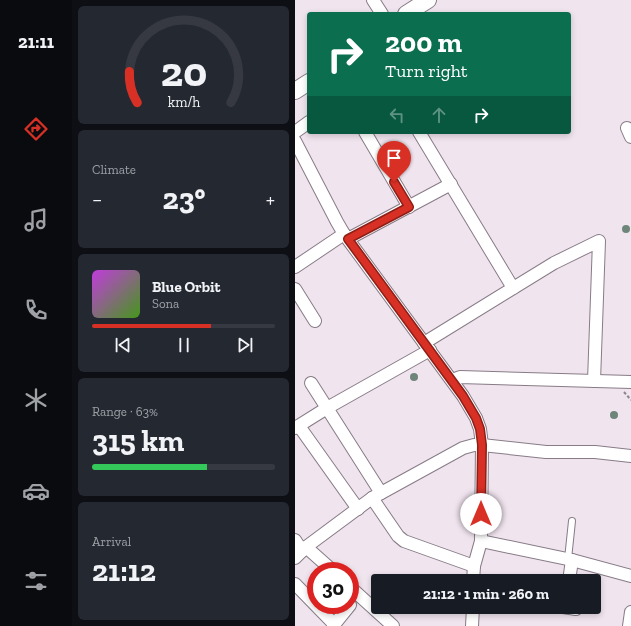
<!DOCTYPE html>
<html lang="en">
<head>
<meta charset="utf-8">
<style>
  body { margin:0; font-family:"Zilla Slab",serif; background:#242831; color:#f1f3f6; height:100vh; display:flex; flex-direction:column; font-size:15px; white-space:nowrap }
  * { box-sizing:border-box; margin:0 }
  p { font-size:13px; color:#9ea1a6 }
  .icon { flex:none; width:22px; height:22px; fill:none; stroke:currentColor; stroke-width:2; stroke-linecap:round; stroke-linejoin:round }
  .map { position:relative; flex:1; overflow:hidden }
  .panel { display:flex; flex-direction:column; gap:6px; padding:6px; background:#0d0f14; width:223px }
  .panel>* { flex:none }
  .top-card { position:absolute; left:12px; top:12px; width:264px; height:122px; border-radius:4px; box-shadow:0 2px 6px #0003; background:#0b6e4f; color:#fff; overflow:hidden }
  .speed { position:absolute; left:12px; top:562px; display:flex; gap:8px; font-size:20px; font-weight:700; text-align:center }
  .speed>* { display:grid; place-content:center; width:52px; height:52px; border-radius:50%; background:#171b24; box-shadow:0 2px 6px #0003; line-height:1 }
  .speed .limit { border:6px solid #d22; background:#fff; color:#111 }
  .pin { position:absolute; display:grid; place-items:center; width:34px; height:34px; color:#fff; margin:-41px -17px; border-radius:50% 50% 50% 0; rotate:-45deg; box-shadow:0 0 4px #0007 }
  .pin .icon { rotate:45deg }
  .me { position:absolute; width:44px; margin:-22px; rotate:0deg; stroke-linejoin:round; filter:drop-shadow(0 0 3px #0008) }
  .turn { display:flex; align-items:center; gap:14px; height:84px; padding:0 12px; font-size:18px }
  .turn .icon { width:52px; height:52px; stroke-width:2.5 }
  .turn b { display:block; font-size:28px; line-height:34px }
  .lanes { display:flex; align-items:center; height:38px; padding:0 12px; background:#0003; justify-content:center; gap:20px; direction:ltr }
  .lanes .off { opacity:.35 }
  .big { font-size:30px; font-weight:700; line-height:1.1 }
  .panel .card { flex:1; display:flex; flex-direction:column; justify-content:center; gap:6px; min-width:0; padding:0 14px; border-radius:6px; background:#242831 }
  .panel .dial { align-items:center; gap:0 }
  .dial svg { height:104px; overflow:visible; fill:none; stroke:#363941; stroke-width:7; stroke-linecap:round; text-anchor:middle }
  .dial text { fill:#f1f3f6; stroke:none }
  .song { display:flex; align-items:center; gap:12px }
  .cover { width:48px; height:48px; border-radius:6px; background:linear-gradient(135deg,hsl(290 70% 55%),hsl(100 70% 35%)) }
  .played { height:4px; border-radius:2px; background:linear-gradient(90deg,#d93025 65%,#363941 65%) }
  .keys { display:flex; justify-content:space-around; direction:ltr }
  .heat { display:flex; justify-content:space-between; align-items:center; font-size:22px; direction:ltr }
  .charge { height:6px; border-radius:3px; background:linear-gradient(90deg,#34c759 63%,#363941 0) }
  .trip { position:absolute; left:76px; top:574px; width:230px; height:40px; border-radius:4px; background:#171b24; box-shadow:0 2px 6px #0003; font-weight:700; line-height:40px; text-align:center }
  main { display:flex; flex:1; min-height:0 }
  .tab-bar { display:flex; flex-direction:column; width:72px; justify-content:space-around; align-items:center; background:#090b0e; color:#9ea1a6 }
  .tab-bar .icon { width:28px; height:28px }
  .tab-bar .on { color:#d93025 }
  .tab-bar b { font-size:18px; color:#f1f3f6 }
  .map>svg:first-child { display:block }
</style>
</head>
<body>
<main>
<nav class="tab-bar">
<b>21:11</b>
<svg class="icon on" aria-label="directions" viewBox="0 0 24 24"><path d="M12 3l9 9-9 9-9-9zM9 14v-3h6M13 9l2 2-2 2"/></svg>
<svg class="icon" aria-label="music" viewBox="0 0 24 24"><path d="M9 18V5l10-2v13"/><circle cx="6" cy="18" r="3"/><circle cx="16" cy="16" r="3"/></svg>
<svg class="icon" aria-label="phone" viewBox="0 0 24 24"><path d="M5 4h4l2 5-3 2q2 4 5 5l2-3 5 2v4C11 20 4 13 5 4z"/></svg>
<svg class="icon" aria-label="climate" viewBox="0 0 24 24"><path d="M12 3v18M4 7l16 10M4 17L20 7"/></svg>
<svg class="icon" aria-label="car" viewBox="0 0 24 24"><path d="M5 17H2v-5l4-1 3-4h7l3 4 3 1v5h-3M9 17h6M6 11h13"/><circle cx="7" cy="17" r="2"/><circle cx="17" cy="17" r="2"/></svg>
<svg class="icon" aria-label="filters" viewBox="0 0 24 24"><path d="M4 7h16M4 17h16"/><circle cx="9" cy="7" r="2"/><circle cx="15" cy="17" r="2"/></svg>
</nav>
<section class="panel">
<div class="card dial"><svg viewBox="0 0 100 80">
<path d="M14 69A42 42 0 1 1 86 69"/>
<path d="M14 69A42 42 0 0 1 8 45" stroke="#d93025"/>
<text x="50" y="56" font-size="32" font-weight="700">20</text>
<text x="50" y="72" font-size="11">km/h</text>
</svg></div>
<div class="card"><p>Climate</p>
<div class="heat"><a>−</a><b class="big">23°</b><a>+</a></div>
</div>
<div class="card">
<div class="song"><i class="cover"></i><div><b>Blue Orbit</b><p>Sona</p></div></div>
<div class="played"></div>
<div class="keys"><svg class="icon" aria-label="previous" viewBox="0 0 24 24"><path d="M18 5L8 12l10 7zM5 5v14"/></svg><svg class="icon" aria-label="pause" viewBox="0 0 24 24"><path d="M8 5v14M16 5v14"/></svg><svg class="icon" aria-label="next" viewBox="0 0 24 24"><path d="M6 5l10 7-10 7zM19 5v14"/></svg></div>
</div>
<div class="card"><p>Range · 63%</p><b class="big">315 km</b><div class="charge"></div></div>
<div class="card"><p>Arrival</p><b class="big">21:12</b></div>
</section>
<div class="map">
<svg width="336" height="626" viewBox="0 0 336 626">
  <rect width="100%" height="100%" fill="#f0e4ef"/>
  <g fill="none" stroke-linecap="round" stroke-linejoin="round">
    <g stroke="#877c86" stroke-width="8">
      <path id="lane" d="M273 559 277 521"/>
    </g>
    <g stroke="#877c86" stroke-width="14">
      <g id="street">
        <path d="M78 0 87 14"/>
        <path d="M332 128 336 137"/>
        <path d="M0 132 14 122"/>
        <path d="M70 132 114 207"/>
        <path d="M124 132 218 288"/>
        <path d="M0 141 42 222 49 234 168 396 181 418 185 429 187 445 186 541 277 560 336 576"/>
        <path d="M53 239 156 184"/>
        <path d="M0 267 49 234"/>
        <path d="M0 289 20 321"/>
        <path d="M129 343 259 263 304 241 299 381"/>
        <path d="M157 380 165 377 336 382"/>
        <path d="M16 383 86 493"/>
        <path d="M4 426 63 509"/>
        <path d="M0 428 32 408 135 350"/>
        <path d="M77 498 103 536 109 541 179 566"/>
        <path d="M0 540 7 551"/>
        <path d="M11 547 38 571"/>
        <path d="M0 558 11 547 77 498 168 448 179 445H187L251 452H300L336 456"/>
        <path d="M178 581 179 566 186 541"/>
        <path d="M274 581 277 560"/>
        <path d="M0 584 39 624"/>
        <path d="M55 587 98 626"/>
        <path d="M268 607 281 609"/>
        <path d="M38 626 55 605"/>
        <path d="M177 626 178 607"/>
        <path d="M334 626 336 612"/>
      </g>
    </g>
    <g stroke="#877c86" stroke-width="18">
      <g id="secondary">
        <path d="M111 14 133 0"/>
        <path d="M0 91 14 82"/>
      </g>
    </g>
    <path stroke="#8f878f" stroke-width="2" stroke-dasharray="3 2" stroke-linecap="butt" d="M329 392 336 400"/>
    <use href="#lane" stroke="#fff" stroke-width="6"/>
    <use href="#street" stroke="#fff" stroke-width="12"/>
    <use href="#secondary" stroke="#fff" stroke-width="16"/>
  </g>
  <g fill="#6e8679">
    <circle cx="331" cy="229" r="4"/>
    <circle cx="119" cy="377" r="4"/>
    <circle cx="319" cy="415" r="4"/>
  </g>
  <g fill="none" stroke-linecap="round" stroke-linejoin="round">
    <g stroke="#8d1f18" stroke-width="10">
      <path id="route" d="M99 182 114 207 53 239 168 396 181 418 185 429 187 445 186 514"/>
    </g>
    <use href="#route" stroke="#d93025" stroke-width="7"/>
  </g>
</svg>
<div class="speed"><div class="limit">30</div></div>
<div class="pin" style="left:99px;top:182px;background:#d93025"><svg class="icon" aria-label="arrive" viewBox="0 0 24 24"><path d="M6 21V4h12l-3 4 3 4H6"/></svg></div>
<svg class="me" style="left:186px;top:514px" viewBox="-20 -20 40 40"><circle r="19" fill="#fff"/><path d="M0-13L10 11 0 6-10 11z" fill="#d93025"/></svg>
<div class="trip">21:12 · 1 min · 260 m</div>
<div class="top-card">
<div class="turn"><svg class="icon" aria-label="right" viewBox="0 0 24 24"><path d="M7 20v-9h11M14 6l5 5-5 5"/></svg><div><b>200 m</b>Turn right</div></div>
<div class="lanes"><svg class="icon off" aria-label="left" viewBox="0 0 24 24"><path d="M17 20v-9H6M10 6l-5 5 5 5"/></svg><svg class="icon off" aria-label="ahead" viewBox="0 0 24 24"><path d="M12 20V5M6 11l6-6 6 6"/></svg><svg class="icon" aria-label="right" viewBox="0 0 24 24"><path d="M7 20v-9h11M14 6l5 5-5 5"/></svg></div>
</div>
</div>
</main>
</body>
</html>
